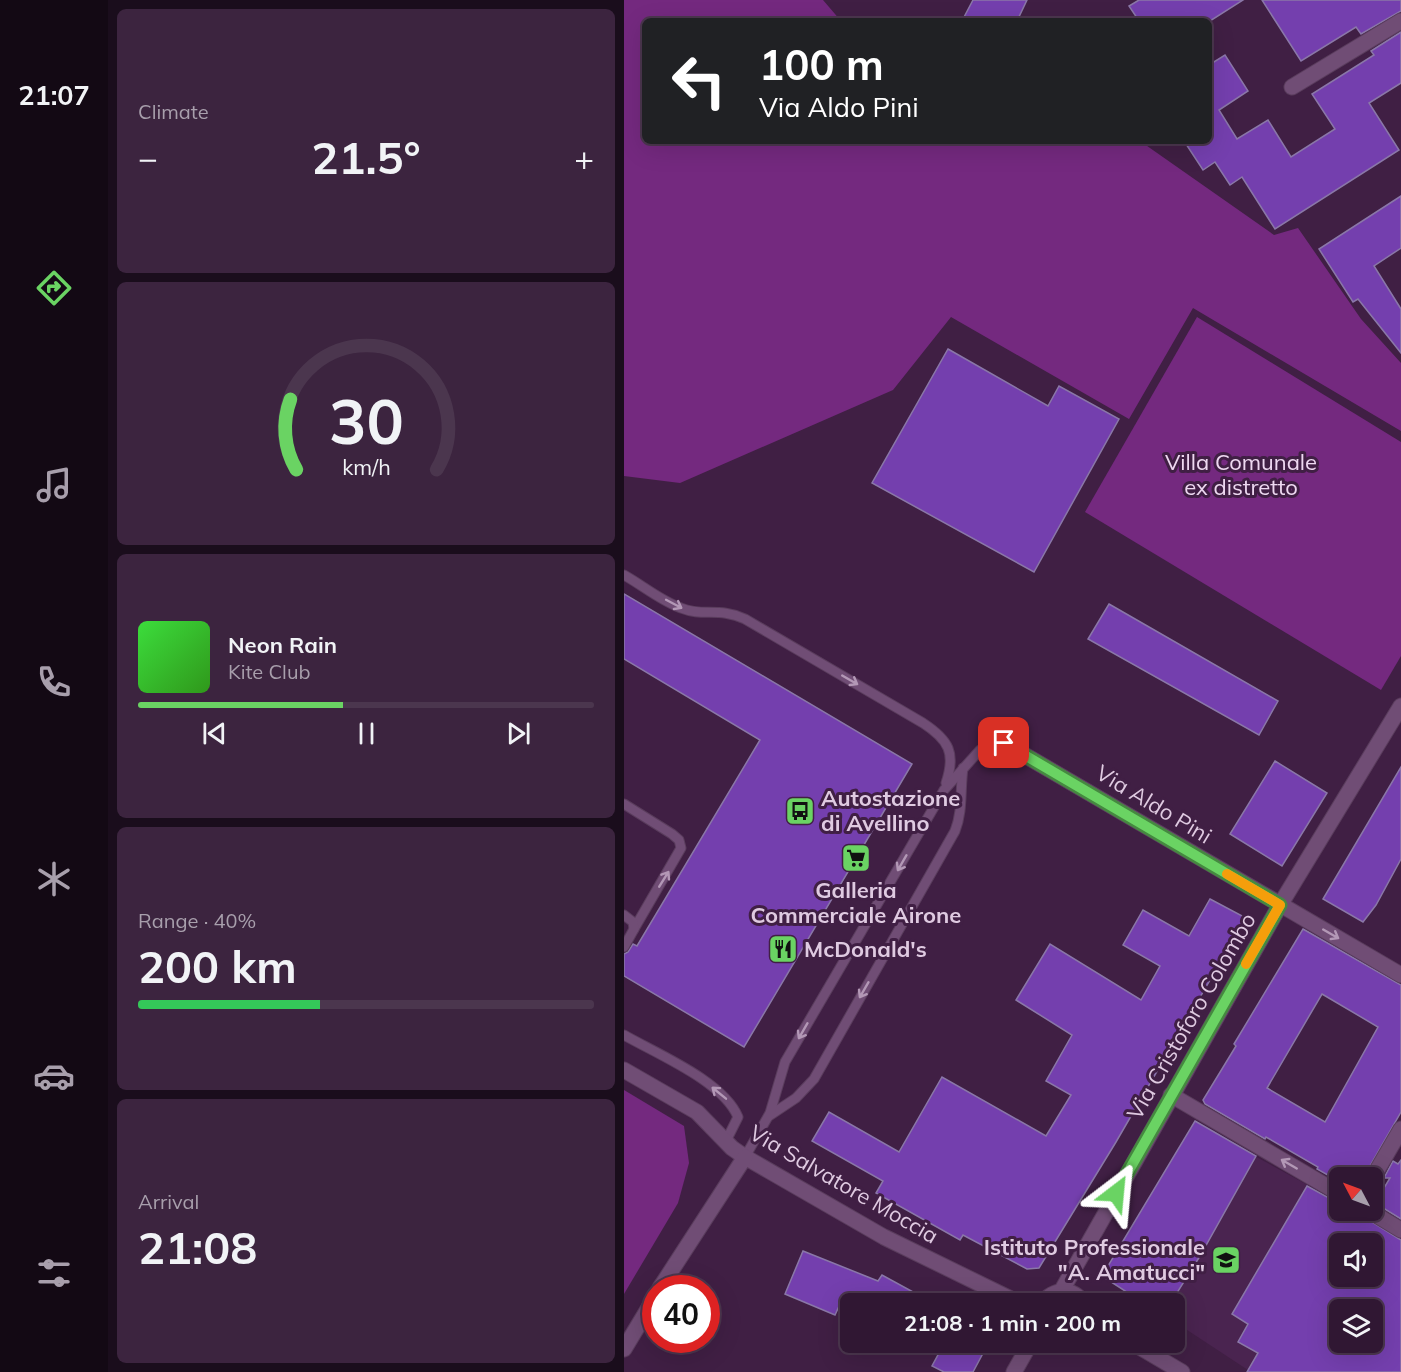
<!DOCTYPE html>
<html lang="en">
<head>
<meta charset="utf-8">
<style>
  body { margin:0; font-family:Mulish,sans-serif; background:#3c243f; color:#f1f3f6; height:100vh; display:flex; flex-direction:column; font-size:22px; white-space:nowrap }
  * { box-sizing:border-box; margin:0 }
  p { font-size:20px; color:#a89fac }
  .icon { flex:none; width:33px; height:33px; fill:none; stroke:currentColor; stroke-width:2; stroke-linecap:round; stroke-linejoin:round }
  .map { position:relative; flex:1; overflow:hidden }
  .details { display:flex; flex-direction:column; gap:9px; padding:9px; background:#1a0d1c; width:516px }
  .details>* { flex:none }
  .hud { position:absolute; left:18px; top:18px; width:570px; height:126px; border-radius:9px; box-shadow:0 6px 24px #0002,0 0 0 2px #4b364e; background:#202124; color:#fff; overflow:hidden }
  .needle { width:39px; rotate:311deg }
  .controls { position:absolute; left:705px; top:1167px; display:grid; gap:12px }
  .controls a { display:grid; place-items:center; width:54px; height:54px; border-radius:9px; background:#301733; box-shadow:0 6px 24px #0002,0 0 0 2px #4b364e; font-size:30px }
  .speed { position:absolute; left:18px; top:1275px; display:flex; gap:12px; font-size:30px; font-weight:700; text-align:center }
  .speed>* { display:grid; place-content:center; width:78px; height:78px; border-radius:50%; background:#301733; box-shadow:0 6px 24px #0002,0 0 0 2px #4b364e; line-height:1 }
  .speed .limit { border:9px solid #d22; background:#fff; color:#111 }
  .pin { position:absolute; display:grid; place-items:center; width:51px; height:51px; color:#fff; margin:-26px; border-radius:12px; box-shadow:0 3px 9px #0006 }
  .me { position:absolute; width:66px; margin:-33px; rotate:29deg; stroke-linejoin:round; filter:drop-shadow(0 0 4px #0008) }
  .turn { display:flex; align-items:center; gap:21px; height:126px; padding:0 18px; font-size:27px }
  .turn .icon { width:78px; height:78px; stroke-width:2.5 }
  .turn b { display:block; font-size:42px; line-height:51px }
  .big { font-size:45px; font-weight:700; line-height:1.1 }
  .details .tile { flex:1; display:flex; flex-direction:column; justify-content:center; gap:9px; min-width:0; padding:0 21px; border-radius:9px; background:#3c243f }
  .details .dial { align-items:center; gap:0 }
  .dial svg { height:156px; overflow:visible; fill:none; stroke:#4b364e; stroke-width:7; stroke-linecap:round; text-anchor:middle }
  .dial text { fill:#f1f3f6; stroke:none }
  .song { display:flex; align-items:center; gap:18px }
  .cover { width:72px; height:72px; border-radius:9px; background:linear-gradient(135deg,hsl(120 70% 55%),hsl(110 70% 35%)) }
  .played { height:6px; border-radius:3px; background:linear-gradient(90deg,#6ad363 45%,#4b364e 45%) }
  .keys { display:flex; justify-content:space-around; direction:ltr }
  .heat { display:flex; justify-content:space-between; align-items:center; font-size:33px; direction:ltr }
  .charge { height:9px; border-radius:4px; background:linear-gradient(90deg,#34c759 40%,#4b364e 0) }
  .trip { position:absolute; left:216px; top:1293px; width:345px; height:60px; border-radius:9px; background:#301733; box-shadow:0 6px 24px #0002,0 0 0 2px #4b364e; font-weight:700; line-height:60px; text-align:center }
  main { display:flex; flex:1; min-height:0 }
  .tabs { display:flex; flex-direction:column; width:108px; justify-content:space-around; align-items:center; background:#130914; color:#a89fac }
  .tabs .icon { width:42px; height:42px }
  .tabs .current { color:#6ad363 }
  .tabs b { font-size:27px; color:#f1f3f6 }
  .map>svg:first-child { display:block }
</style>
</head>
<body>
<main>
<nav class="tabs">
<b>21:07</b>
<svg class="icon current" aria-label="directions" viewBox="0 0 24 24"><path d="M12 3l9 9-9 9-9-9zM9 14v-3h6M13 9l2 2-2 2"/></svg>
<svg class="icon" aria-label="music" viewBox="0 0 24 24"><path d="M9 18V5l10-2v13"/><circle cx="6" cy="18" r="3"/><circle cx="16" cy="16" r="3"/></svg>
<svg class="icon" aria-label="phone" viewBox="0 0 24 24"><path d="M5 4h4l2 5-3 2q2 4 5 5l2-3 5 2v4C11 20 4 13 5 4z"/></svg>
<svg class="icon" aria-label="climate" viewBox="0 0 24 24"><path d="M12 3v18M4 7l16 10M4 17L20 7"/></svg>
<svg class="icon" aria-label="car" viewBox="0 0 24 24"><path d="M5 17H2v-5l4-1 3-4h7l3 4 3 1v5h-3M9 17h6M6 11h13"/><circle cx="7" cy="17" r="2"/><circle cx="17" cy="17" r="2"/></svg>
<svg class="icon" aria-label="filters" viewBox="0 0 24 24"><path d="M4 7h16M4 17h16"/><circle cx="9" cy="7" r="2"/><circle cx="15" cy="17" r="2"/></svg>
</nav>
<section class="details">
<div class="tile"><p>Climate</p>
<div class="heat"><a>−</a><b class="big">21.5°</b><a>+</a></div>
</div>
<div class="tile dial"><svg viewBox="0 0 100 80">
<path d="M14 69A42 42 0 1 1 86 69"/>
<path d="M14 69A42 42 0 0 1 11 33" stroke="#6ad363"/>
<text x="50" y="56" font-size="32" font-weight="700">30</text>
<text x="50" y="72" font-size="11">km/h</text>
</svg></div>
<div class="tile">
<div class="song"><i class="cover"></i><div><b>Neon Rain</b><p>Kite Club</p></div></div>
<div class="played"></div>
<div class="keys"><svg class="icon" aria-label="previous" viewBox="0 0 24 24"><path d="M18 5L8 12l10 7zM5 5v14"/></svg><svg class="icon" aria-label="pause" viewBox="0 0 24 24"><path d="M8 5v14M16 5v14"/></svg><svg class="icon" aria-label="next" viewBox="0 0 24 24"><path d="M6 5l10 7-10 7zM19 5v14"/></svg></div>
</div>
<div class="tile"><p>Range · 40%</p><b class="big">200 km</b><div class="charge"></div></div>
<div class="tile"><p>Arrival</p><b class="big">21:08</b></div>
</section>
<div class="map">
<svg width="777" height="1372" viewBox="0 0 777 1372">
  <rect width="100%" height="100%" fill="#401f44"/>
  <path fill="#4a2450" fill-rule="evenodd" d="M570 1123 715 1202 716 1210 729 1211 777 1239V1372H627L551 1322 550 1304 521 1303 478 1276ZM716 1244H748V1276H716ZM716 1310H748V1342H716Z"/>
  <g fill="#74297f">
    <path d="M0 0H199L217 21H21V141H516L650 235 674 228 737 319 777 363V431L569 308 505 419 327 317 269 390 56 483 0 476Z"/>
    <path d="M573 317 777 442V656L757 690 461 512Z"/>
    <path d="M0 1090 60 1126 65 1163 54 1203 0 1294Z"/>
  </g>
  <g fill="#743fae" stroke="#8a77a8" stroke-width="1.5" fill-rule="evenodd">
    <path d="M349 0H403L393 21H338Z"/>
    <path d="M515 0H619L586 21H515L505 6Z"/>
    <path d="M638 0H777V11L737 34 732 27 677 61Z"/>
    <path d="M777 32V83L745 103 775 150 651 229 618 177 606 185 591 162 579 170 560 141H585V65L601 55 624 91 595 110 613 139 644 120 667 157 711 129 688 94 750 55 747 51Z"/>
    <path d="M777 196V248L750 266 777 309V353L734 299 729 302 695 249Z"/>
    <path d="M324 349 424 406 435 386 495 419 410 572 248 483Z"/>
    <path d="M0 594 288 764 120 1047 0 976V954L4 952 9 944 13 946 136 740 0 659Z"/>
    <path d="M485 604 654 701 635 735 464 639Z"/>
    <path d="M651 761 703 793 658 866 606 834Z"/>
    <path d="M777 767V859L752 905 739 922 699 899Z"/>
    <path d="M586 899 622 918 492 1142 415 1268 403 1269 339 1235 336 1240 252 1193 259 1181 188 1141 205 1112 275 1152 318 1077 422 1136 447 1095 422 1081 448 1035 392 1000 426 944 517 1000 536 966 499 945 519 910 565 936Z"/>
    <path d="M679 929 777 985V1112L739 1178H716V1182L693 1169 694 1167 642 1137 641 1139 581 1104 579 1100 612 1046 610 1044ZM698 994 754 1027 701 1122 643 1088Z"/>
    <path d="M571 1121 632 1156 576 1256 546 1304H521L478 1276Z"/>
    <path d="M777 1160V1219L751 1203 766 1178H760L769 1161 774 1164Z"/>
    <path d="M683 1186 716 1204V1210H729L777 1240V1372H623L634 1353 614 1342 624 1324 608 1314ZM716 1244H748V1276H716ZM716 1310H748V1342H716Z"/>
    <path d="M179 1251 254 1281 258 1275 311 1304H216L211 1315 161 1294Z"/>
    <path d="M321 1342H365L349 1372H320L308 1366Z"/>
  </g>
  <g fill="none" stroke-linecap="round" stroke-linejoin="round">
    <g stroke="#5a3d5d" stroke-width="11">
      <g id="service">
        <path d="M0 575C18 585 37 601 57 608 79 617 95 607 121 619L299 723C325 740 332 753 322 783"/>
        <path d="M0 804 48 834 55 840 57 848 10 929"/>
        <path d="M0 915 9 922 10 929 0 947"/>
        <path d="M0 1035C33 1054 99 1081 114 1117L102 1141"/>
        <path d="M145 1116 172 1098 190 1079 331 831C339 811 336 790 339 768"/>
        <path d="M121 1157 146 1113 161 1062 320 790 356 750 380 743"/>
      </g>
    </g>
    <g stroke="#5a3d5d" stroke-width="17">
      <g id="minor">
        <path d="M668 87 777 21"/>
        <path d="M380 743 777 975"/>
        <path d="M0 1070 73 1112 108 1148 121 1157 260 1237 397 1304"/>
        <path d="M547 1095 716 1194"/>
        <path d="M748 1179 777 1129"/>
        <path d="M744 1210 777 1230"/>
        <path d="M36 1288 121 1157"/>
        <path d="M0 1349 32 1296"/>
      </g>
    </g>
    <g stroke="#5a3d5d" stroke-width="17">
      <g id="tertiary">
        <path d="M438 1290 656 905 777 706"/>
        <path d="M418 1304C429 1288 449 1287 460 1304"/>
        <path d="M507 1342 558 1372"/>
        <path d="M390 1372 407 1342"/>
      </g>
    </g>
    <use href="#service" stroke="#704d75" stroke-width="9"/>
    <use href="#minor" stroke="#704d75" stroke-width="15"/>
    <use href="#tertiary" stroke="#704d75" stroke-width="15"/>
  </g>
  <defs><path id="oneway-shaft" d="M-6 0H5M1.5-3L5.5 0L1.5 3" fill="none" stroke-width="1.6" stroke-linecap="round" stroke-linejoin="round" transform="scale(1.5)"/></defs>
  <g stroke="#b398b6">
    <use href="#oneway-shaft" transform="translate(50 604) rotate(28)"/>
    <use href="#oneway-shaft" transform="translate(226 680) rotate(30)"/>
    <use href="#oneway-shaft" transform="translate(278 863) rotate(120)"/>
    <use href="#oneway-shaft" transform="translate(40 879) rotate(-58)"/>
    <use href="#oneway-shaft" transform="translate(707 934) rotate(30)"/>
    <use href="#oneway-shaft" transform="translate(240 990) rotate(120)"/>
    <use href="#oneway-shaft" transform="translate(179 1031) rotate(120)"/>
    <use href="#oneway-shaft" transform="translate(95 1093) rotate(-141)"/>
    <use href="#oneway-shaft" transform="translate(665 1164) rotate(-150)"/>
  </g>
  <g fill="none" stroke-linecap="round" stroke-linejoin="round">
    <g stroke="#458940" stroke-width="15">
      <path id="route" d="M380 743 656 905 492 1193"/>
    </g>
    <use href="#route" stroke="#6ad363" stroke-width="10"/>
    <path stroke="#f59e0b" stroke-width="10" d="M603 874 656 905 622 964"/>
  </g>
  <defs>
    <g id="bus-square" transform="scale(1.5)"><rect x="-9" y="-9" width="18" height="18" rx="4" fill="#6ad363" stroke="#401f44"/><path d="M-5-6H5V4H4V6H2V4H-2V6H-4V4H-5ZM-3.5-4V0h7V-4ZM-3.5 1.2v1.5H-2V1.2ZM2 1.2v1.5H3.5V1.2Z" fill="#111"/></g>
    <g id="supermarket-square" transform="scale(1.5)"><rect x="-9" y="-9" width="18" height="18" rx="4" fill="#6ad363" stroke="#401f44"/><path d="M-6-5.5h2.5l.6 2H6L4.5 2H-2.5L-4.4-4H-6ZM-1.5 3.2a1.3 1.3 0 1 0 .1 0ZM3 3.2a1.3 1.3 0 1 0 .1 0Z" fill="#111"/></g>
    <g id="restaurant-square" transform="scale(1.5)"><rect x="-9" y="-9" width="18" height="18" rx="4" fill="#6ad363" stroke="#401f44"/><path d="M-5-6h1v4h1v-4h1v4h1v-4h1v5L-1.5 .5V6h-2V.5L-5-1ZM5-6V6H3V1.5H1.5Q1.5-4 5-6Z" fill="#111"/></g>
    <g id="school-square" transform="scale(1.5)"><rect x="-9" y="-9" width="18" height="18" rx="4" fill="#6ad363" stroke="#401f44"/><path d="M0-5L7-2L0 1L-7-2ZM-4 1L0 2.5L4 1V4Q0 6-4 4Z" fill="#111"/></g>
  </defs>
  <g fill-rule="evenodd">
    <use href="#bus-square" x="176" y="811"/>
    <use href="#supermarket-square" x="232" y="858"/>
    <use href="#restaurant-square" x="159" y="949"/>
    <use href="#school-square" x="602" y="1260"/>
  </g>
  <g text-anchor="middle" dominant-baseline="central" stroke-width="6" stroke-linejoin="round" paint-order="stroke">
    <g font-size="22" fill="#eed8f1" stroke="#401f44">
      <text x="617" y="462">Villa Comunale<tspan x="617" dy="25">ex distretto</tspan></text>
    </g>
    <g font-size="22" font-weight="bold" fill="#dfcae1" stroke="#401f44" text-anchor="start">
      <text x="197" y="798">Autostazione<tspan x="197" dy="25">di Avellino</tspan></text>
      <text x="232" y="890" text-anchor="middle">Galleria<tspan x="232" dy="25">Commerciale Airone</tspan></text>
      <text x="180" y="949">McDonald's</text>
      <text x="581" y="1247" text-anchor="end">Istituto Professionale<tspan x="581" dy="25">"A. Amatucci"</tspan></text>
    </g>
    <g font-size="22" fill="#dfcae1" stroke="#401f44">
      <text transform="translate(530 804) rotate(31)">Via Aldo Pini</text>
      <text transform="translate(567 1016) rotate(-60)">Via Cristoforo Colombo</text>
      <text transform="translate(220 1184) rotate(30)">Via Salvatore Moccia</text>
    </g>
  </g>
</svg>
<div class="controls">
<a><svg class="needle" viewBox="-14 -14 28 28"><path d="M0-13l5 13h-10z" fill="#e53935"/><path d="M0 13l5-13h-10z" fill="#a89fac"/></svg></a>
<a><svg class="icon" aria-label="sound" viewBox="0 0 24 24"><path d="M4 9h4l5-4v14l-5-4H4zM17 9q2 3 0 6"/></svg></a>
<a><svg class="icon" aria-label="layers" viewBox="0 0 24 24"><path d="M12 4l9 5-9 5-9-5zM3 14l9 5 9-5"/></svg></a>
</div>
<div class="speed"><div class="limit">40</div></div>
<div class="pin" style="left:380px;top:743px;background:#d93025"><svg class="icon" aria-label="arrive" viewBox="0 0 24 24"><path d="M6 21V4h12l-3 4 3 4H6"/></svg></div>
<svg class="me" style="left:492px;top:1193px" viewBox="-20 -20 40 40"><path d="M0-17L14 15 0 8-14 15z" fill="#6ad363" stroke="#fff" stroke-width="4"/></svg>
<div class="trip">21:08 · 1 min · 200 m</div>
<div class="hud">
<div class="turn"><svg class="icon" aria-label="left" viewBox="0 0 24 24"><path d="M17 20v-9H6M10 6l-5 5 5 5"/></svg><div><b>100 m</b>Via Aldo Pini</div></div>
</div>
</div>
</main>
</body>
</html>
